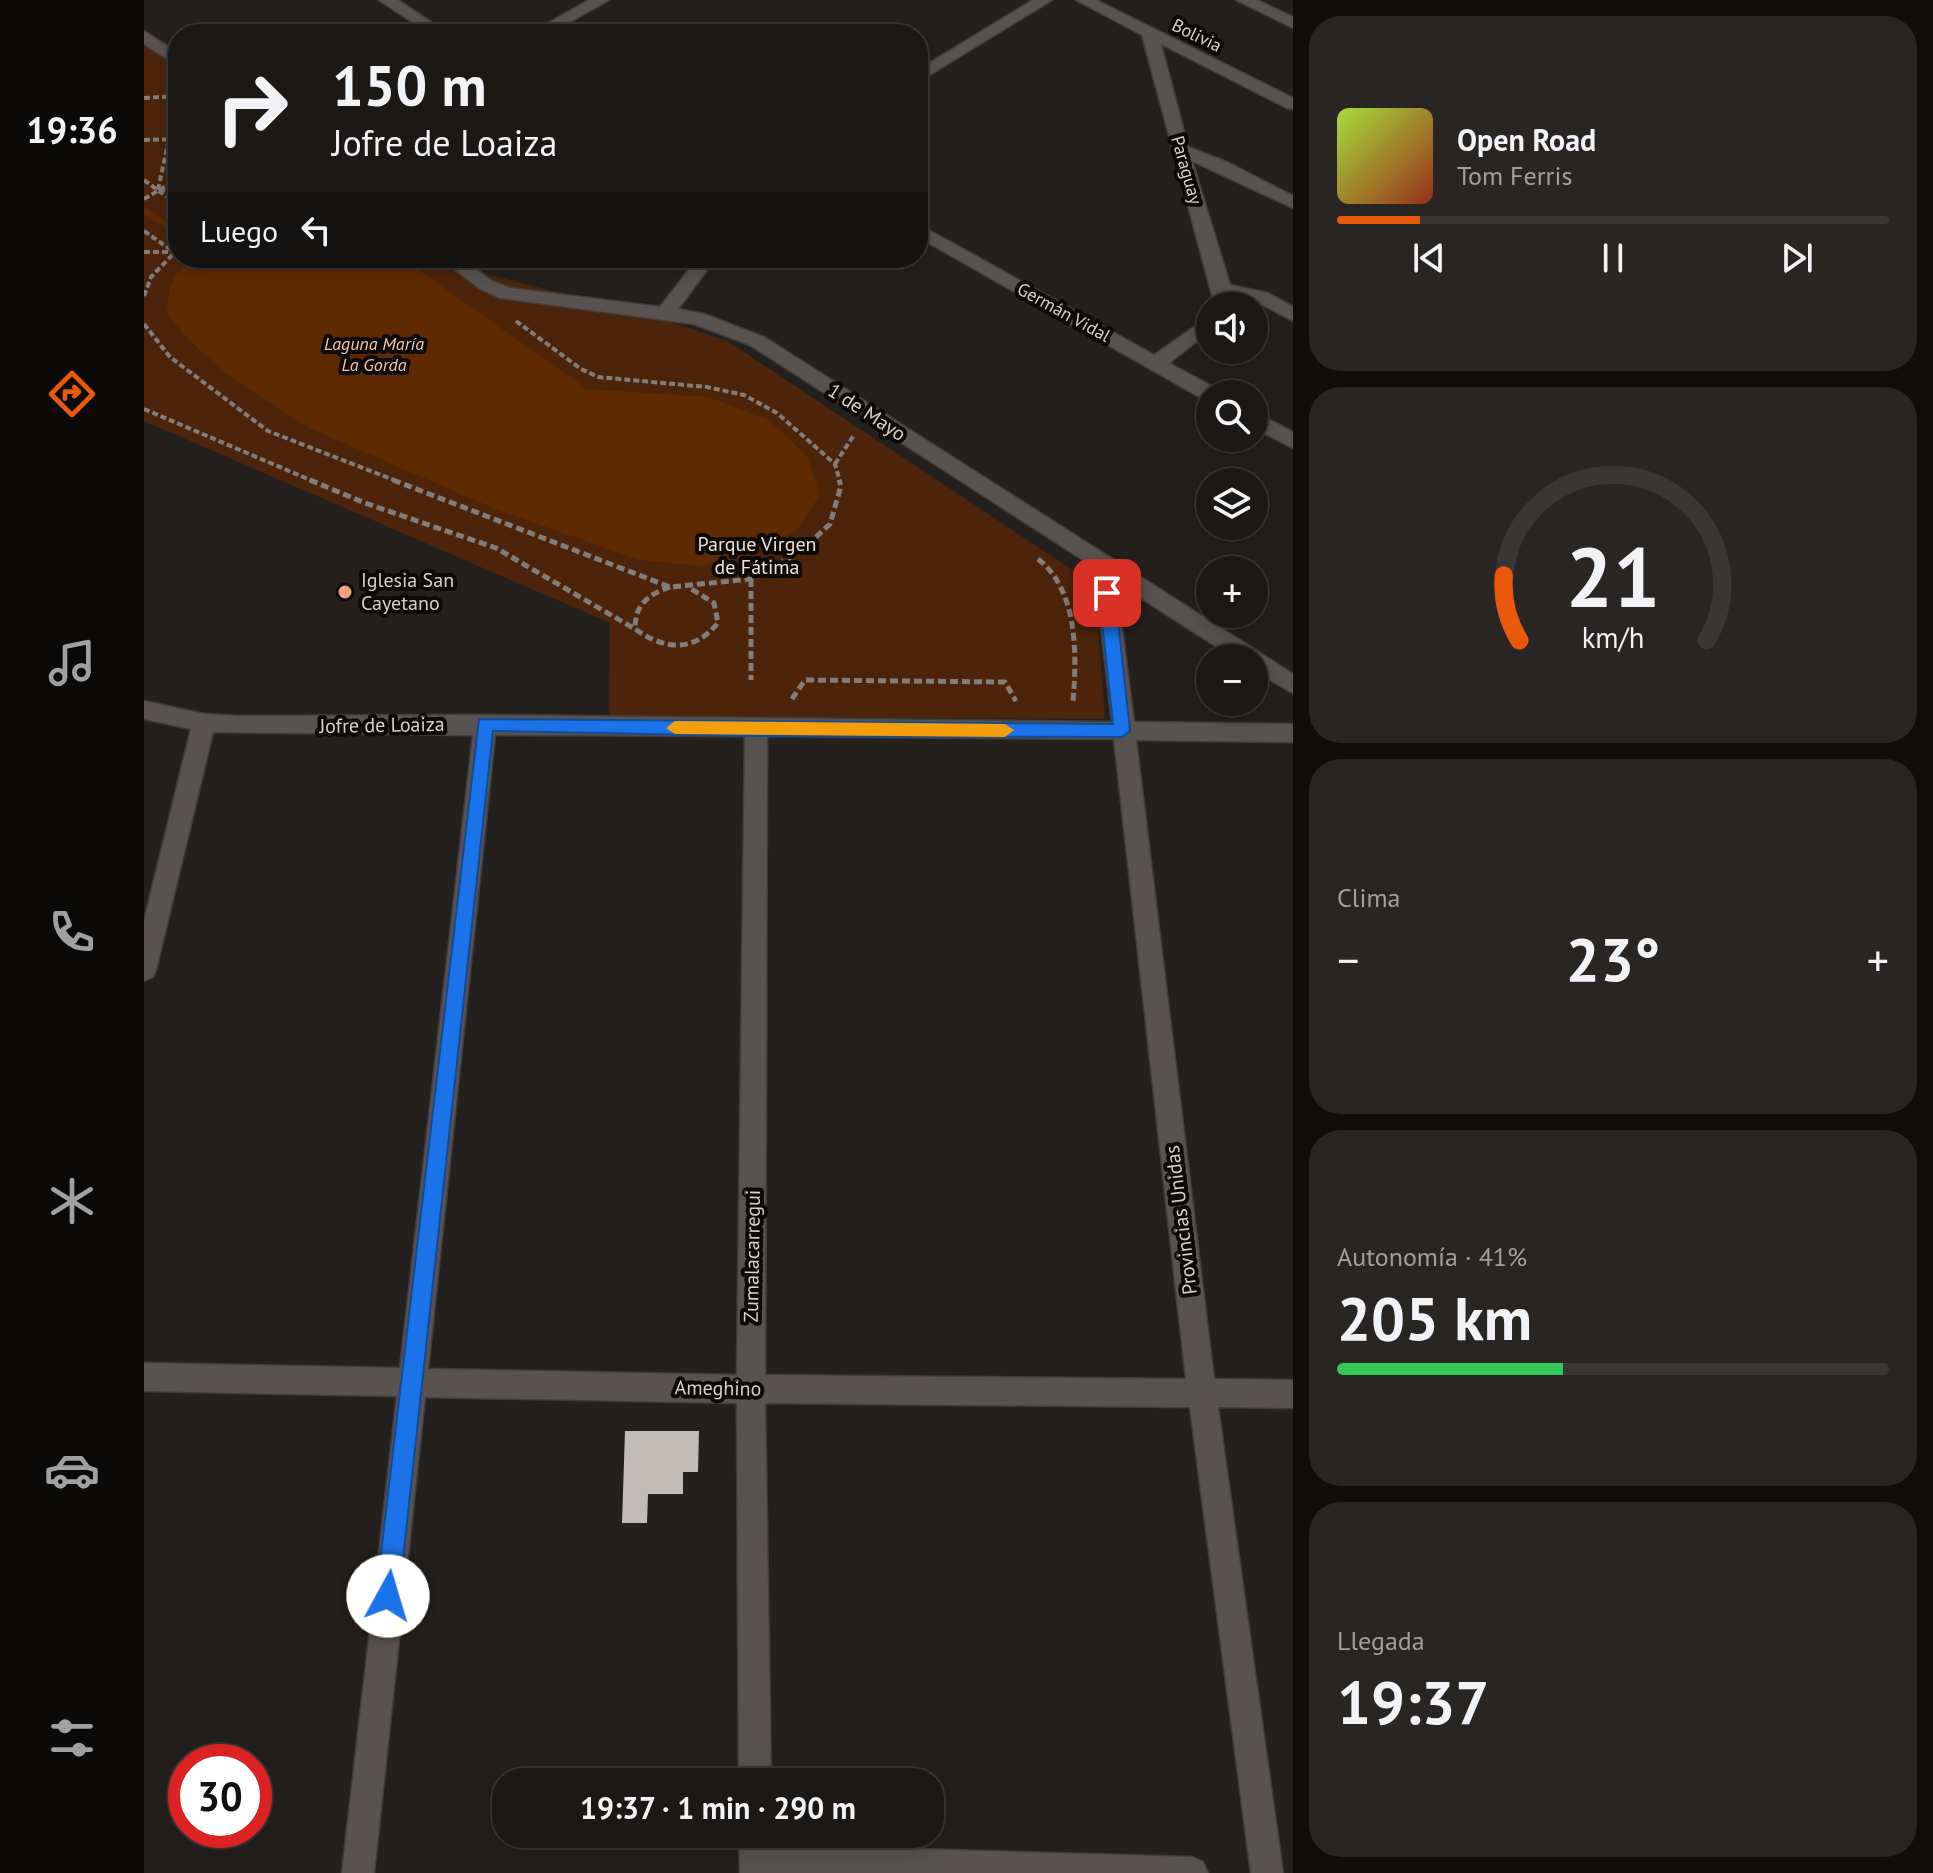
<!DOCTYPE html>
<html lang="es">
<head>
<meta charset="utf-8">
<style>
  body { margin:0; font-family:"PT Sans",sans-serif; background:#282523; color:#f1f3f6; height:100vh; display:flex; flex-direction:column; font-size:30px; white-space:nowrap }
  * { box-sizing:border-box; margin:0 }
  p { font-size:26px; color:#a0a0a1 }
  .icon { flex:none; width:44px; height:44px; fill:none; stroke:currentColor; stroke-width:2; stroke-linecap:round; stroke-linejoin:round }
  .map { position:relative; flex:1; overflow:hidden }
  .side { display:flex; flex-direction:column; gap:16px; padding:16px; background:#0f0d0c; width:640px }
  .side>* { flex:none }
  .hud { position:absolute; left:24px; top:24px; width:760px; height:244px; border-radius:32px; box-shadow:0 4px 20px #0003,0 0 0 2px #393735; background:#1b1816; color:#f1f3f6; overflow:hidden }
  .buttons { position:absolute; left:1052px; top:292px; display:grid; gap:16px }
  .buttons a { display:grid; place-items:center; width:72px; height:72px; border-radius:50%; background:#1b1816; box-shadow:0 4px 20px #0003,0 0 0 2px #393735; font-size:40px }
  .speed { position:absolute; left:24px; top:1744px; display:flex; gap:16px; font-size:40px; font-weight:700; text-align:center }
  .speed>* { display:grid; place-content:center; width:104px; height:104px; border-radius:50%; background:#1b1816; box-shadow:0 4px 20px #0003,0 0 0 2px #393735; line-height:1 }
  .speed .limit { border:12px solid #d22; background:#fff; color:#111 }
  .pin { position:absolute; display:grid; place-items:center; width:68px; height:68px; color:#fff; margin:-34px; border-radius:16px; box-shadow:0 4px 12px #0006 }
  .me { position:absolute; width:88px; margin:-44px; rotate:6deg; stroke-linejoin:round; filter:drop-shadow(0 0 6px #0008) }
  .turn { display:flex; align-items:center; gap:28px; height:168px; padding:0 32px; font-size:36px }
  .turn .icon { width:104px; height:104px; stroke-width:2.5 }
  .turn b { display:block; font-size:56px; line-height:68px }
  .then { display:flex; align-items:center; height:76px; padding:0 32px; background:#0003; gap:16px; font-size:30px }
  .big { font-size:60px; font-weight:700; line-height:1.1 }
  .side .tile { flex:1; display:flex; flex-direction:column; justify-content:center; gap:12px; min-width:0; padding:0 28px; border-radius:32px; background:#282523 }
  .side .dial { align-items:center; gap:0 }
  .dial svg { height:208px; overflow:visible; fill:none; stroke:#393735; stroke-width:7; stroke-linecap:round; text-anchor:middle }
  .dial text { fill:#f1f3f6; stroke:none }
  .song { display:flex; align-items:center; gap:24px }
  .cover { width:96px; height:96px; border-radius:12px; background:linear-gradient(135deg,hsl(80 70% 55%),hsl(10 70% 35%)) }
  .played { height:8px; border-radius:4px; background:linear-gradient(90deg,#ea580c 15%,#393735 15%) }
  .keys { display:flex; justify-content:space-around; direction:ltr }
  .heat { display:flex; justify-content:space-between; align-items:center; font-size:44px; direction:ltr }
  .charge { height:12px; border-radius:6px; background:linear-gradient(90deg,#34c759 41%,#393735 0) }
  .trip { position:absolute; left:348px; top:1768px; width:452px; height:80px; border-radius:32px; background:#1b1816; box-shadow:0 4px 20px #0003,0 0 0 2px #393735; font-weight:700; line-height:80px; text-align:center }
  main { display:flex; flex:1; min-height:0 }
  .tab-bar { display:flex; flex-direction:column; width:144px; justify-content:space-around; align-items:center; background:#0b0a09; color:#a0a0a1 }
  .tab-bar .icon { width:56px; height:56px }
  .tab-bar .selected { color:#ea580c }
  .tab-bar b { font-size:36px; color:#f1f3f6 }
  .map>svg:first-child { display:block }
</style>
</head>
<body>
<main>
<nav class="tab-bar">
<b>19:36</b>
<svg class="icon selected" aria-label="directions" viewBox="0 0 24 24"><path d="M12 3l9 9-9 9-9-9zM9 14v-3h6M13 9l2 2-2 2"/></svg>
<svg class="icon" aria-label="music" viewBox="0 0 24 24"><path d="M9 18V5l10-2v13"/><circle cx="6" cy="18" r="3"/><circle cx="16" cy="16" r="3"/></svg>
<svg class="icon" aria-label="phone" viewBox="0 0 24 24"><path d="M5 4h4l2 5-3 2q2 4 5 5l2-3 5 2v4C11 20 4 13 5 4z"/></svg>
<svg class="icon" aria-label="climate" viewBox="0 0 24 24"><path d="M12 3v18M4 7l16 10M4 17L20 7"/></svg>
<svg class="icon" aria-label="car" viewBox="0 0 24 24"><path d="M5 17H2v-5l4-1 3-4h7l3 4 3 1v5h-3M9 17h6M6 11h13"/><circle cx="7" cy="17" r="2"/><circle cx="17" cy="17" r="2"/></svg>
<svg class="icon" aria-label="filters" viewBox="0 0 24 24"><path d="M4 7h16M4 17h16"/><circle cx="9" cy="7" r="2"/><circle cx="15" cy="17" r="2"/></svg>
</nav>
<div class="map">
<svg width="1149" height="1873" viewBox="0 0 1149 1873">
  <rect width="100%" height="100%" fill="#24201d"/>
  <path fill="#4c2409" d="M0 43 34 67V258H300L311 266 519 319 585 342 951 585 961 719 465 716 466 623 0 421Z"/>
  <path fill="#5f2902" d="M52 258H258L443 389 565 397 626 421 664 457 676 495 653 530 604 556 555 566 496 560 356 511 165 428 81 373 43 338 23 314C25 285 26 274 52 258Z"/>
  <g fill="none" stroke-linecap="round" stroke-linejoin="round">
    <path fill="#5f2902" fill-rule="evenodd" d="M0 207 34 229V236L0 214Z"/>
  </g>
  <path fill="#c2bcb9" d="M481 1431H555L554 1472H539V1494H504L503 1523H478Z"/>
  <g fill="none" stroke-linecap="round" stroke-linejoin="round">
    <g stroke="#413d3b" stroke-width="3">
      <g id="street">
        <path d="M235 0H254L305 34H286Z"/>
        <path d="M445 0H465L405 34H385Z"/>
        <path d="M889 0H908L774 82V70Z"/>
        <path d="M932 0H952L1149 98V109L1143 108 1017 44 1044 147 1085 163 1149 196V208L1048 161 1086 285 1124 293 1149 307V321L1113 302 1088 298 1089 306H1071L998 35Z"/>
        <path d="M1092 0H1113L1149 17V28Z"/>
        <path d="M0 31 34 53V66L0 44Z"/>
        <path d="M774 224 1010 355 1066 316V331L1025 363 1073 389 1076 394H1066V401L1059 399 774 237Z"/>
        <path d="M296 258H317L348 281 366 288 516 307 554 258H572L534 309 560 314 620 337 1149 674V693L1110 671V658H1090L972 582 990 722 1149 724V742L992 740 1070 1379 1149 1380V1408L1074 1407 1139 1873H1107L1046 1407 621 1403 627 1782H595L593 1403 281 1397 230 1873H198L253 1396 0 1391V1363L256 1368 329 735 69 732 12 970 9 977 0 981V921L47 729 0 719V701L60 714 95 716 341 715 968 722 950 567 606 345 550 324 356 298 336 289ZM351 735 601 736 593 1375 284 1369ZM623 736 970 739 1042 1379 621 1375Z"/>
        <path d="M1110 412 1149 432V448L1110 428Z"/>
        <path d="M595 1834H627V1845L1048 1857 1059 1862 1064 1873H596Z"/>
      </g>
    </g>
    <g stroke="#817d7b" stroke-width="4" stroke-dasharray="6 3" stroke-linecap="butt">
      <path d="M0 98 34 96"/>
      <path d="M34 106V114"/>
      <path d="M0 140 34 139"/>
      <path d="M0 180 34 205"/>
      <path d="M14 190 25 139"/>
      <path d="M15 190 34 189"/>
      <path d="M0 199 34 179"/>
      <path d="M0 231 30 252"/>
      <path d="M0 252H29"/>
      <path d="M0 296 7 277 34 249"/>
      <path d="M372 321 437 369 454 377 563 387 600 395 633 413 691 464 696 482"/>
      <path d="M0 324 26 357 124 431 255 482"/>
      <path d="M0 409 171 482"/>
      <path d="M691 464 710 435"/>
    </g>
    <g stroke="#817d7b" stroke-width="5" stroke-dasharray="8 4" stroke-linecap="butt">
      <path d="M166 480 221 503 352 548 491 629"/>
      <path d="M249 480 526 587 607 579 656 552 686 524 697 486 695 480"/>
      <path d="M894 559C934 590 933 654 929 701"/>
      <path d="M607 579V680"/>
      <path d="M526 587C504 595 491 604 491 629 521 650 549 653 574 623L570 603 544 587"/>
      <path d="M648 699 661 680 861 682 872 701"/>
    </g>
    <use href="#street" fill="#585350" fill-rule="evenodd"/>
  </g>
  <path fill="#1a73e8" stroke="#114b97" stroke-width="2" d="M963 587 971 593 986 731 978 737 612 736 349 731 255 1596 252 1604 244 1608 236 1604 232 1596 335 719 969 724 955 593Z"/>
  <path fill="#f59e0b" d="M531 721 861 724 870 730 861 737 531 734 522 728Z"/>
  <circle fill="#efa378" stroke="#0c0a09" stroke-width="3" cx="201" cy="592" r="8"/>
  <g text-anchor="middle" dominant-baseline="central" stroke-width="8" stroke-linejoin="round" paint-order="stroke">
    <g font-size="18" fill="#d5d1d0" stroke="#0c0a09">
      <text transform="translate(1053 35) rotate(26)">Bolivia</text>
      <text transform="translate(1043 170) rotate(74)">Paraguay</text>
      <text transform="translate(920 312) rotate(29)">Germán Vidal</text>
    </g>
    <g font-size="18" font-style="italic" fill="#f9c4a7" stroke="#0c0a09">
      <text x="230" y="343">Laguna María<tspan x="230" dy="21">La Gorda</tspan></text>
    </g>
    <g font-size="20" fill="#d5d1d0" stroke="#0c0a09">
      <text transform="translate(723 412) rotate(33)">1 de Mayo</text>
      <text transform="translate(238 725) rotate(-1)">Jofre de Loaiza</text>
      <text transform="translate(1037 1220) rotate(-97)">Provincias Unidas</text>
      <text transform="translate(608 1256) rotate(-89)">Zumalacarregui</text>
      <text transform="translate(574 1388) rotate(1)">Ameghino</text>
    </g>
    <g font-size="20" fill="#f2dfd6" stroke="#0c0a09">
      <text x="613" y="544">Parque Virgen<tspan x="613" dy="23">de Fátima</tspan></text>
    </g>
    <g font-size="20" fill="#d5d1d0" stroke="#0c0a09" text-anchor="start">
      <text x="217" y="580">Iglesia San<tspan x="217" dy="23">Cayetano</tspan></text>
    </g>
  </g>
</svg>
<div class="buttons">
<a><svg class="icon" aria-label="sound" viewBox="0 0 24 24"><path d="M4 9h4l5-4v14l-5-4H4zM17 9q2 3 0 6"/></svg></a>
<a><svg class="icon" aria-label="search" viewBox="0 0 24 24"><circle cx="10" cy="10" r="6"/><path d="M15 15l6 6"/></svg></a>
<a><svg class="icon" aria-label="layers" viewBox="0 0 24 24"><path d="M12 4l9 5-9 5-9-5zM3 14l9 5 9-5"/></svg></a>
<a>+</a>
<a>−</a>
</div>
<div class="speed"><div class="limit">30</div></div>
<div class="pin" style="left:963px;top:593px;background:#d93025"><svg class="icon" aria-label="arrive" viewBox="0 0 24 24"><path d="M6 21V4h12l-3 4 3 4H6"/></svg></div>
<svg class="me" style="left:244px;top:1596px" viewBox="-20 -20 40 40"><circle r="19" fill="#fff"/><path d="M0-13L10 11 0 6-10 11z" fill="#1a73e8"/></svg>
<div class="trip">19:37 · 1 min · 290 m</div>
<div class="hud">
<div class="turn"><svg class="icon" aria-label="right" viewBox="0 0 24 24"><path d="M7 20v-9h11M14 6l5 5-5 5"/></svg><div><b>150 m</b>Jofre de Loaiza</div></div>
<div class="then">Luego<svg class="icon" aria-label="left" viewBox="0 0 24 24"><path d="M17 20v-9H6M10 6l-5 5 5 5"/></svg></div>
</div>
</div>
<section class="side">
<div class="tile">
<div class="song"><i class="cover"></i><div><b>Open Road</b><p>Tom Ferris</p></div></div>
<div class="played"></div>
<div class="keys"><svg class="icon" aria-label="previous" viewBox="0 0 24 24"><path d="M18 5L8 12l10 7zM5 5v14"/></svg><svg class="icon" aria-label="pause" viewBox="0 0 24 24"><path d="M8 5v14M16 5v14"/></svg><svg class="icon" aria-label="next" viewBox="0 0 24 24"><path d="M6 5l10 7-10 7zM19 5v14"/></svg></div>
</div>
<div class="tile dial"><svg viewBox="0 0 100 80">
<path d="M14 69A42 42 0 1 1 86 69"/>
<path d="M14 69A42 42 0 0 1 8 44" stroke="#ea580c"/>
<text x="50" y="56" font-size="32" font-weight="700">21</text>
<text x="50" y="72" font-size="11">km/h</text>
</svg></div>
<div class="tile"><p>Clima</p>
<div class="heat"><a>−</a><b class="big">23°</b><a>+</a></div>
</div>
<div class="tile"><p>Autonomía · 41%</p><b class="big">205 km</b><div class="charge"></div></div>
<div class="tile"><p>Llegada</p><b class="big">19:37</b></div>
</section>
</main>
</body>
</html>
